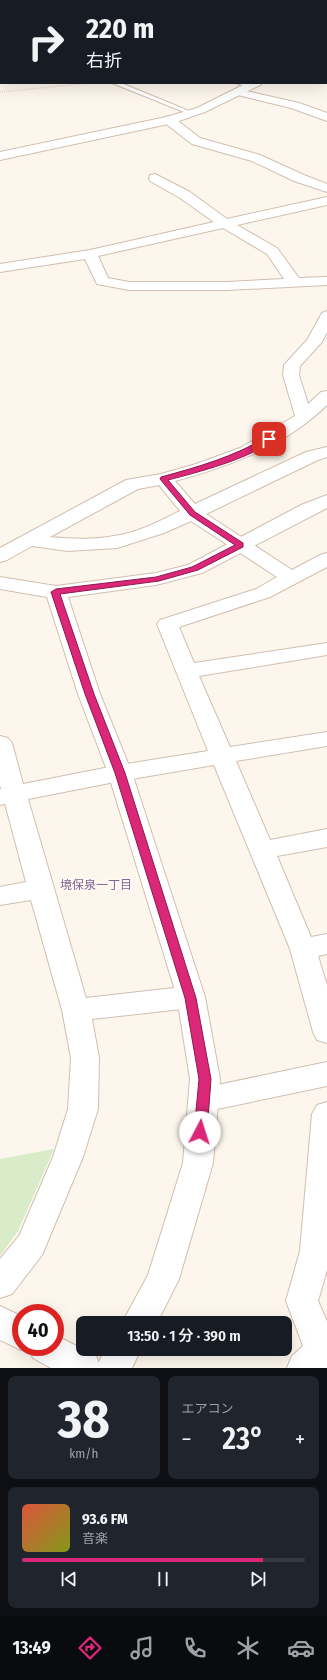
<!DOCTYPE html>
<html lang="ja">
<head>
<meta charset="utf-8">
<style>
  body { margin:0; font-family:"Fira Sans Condensed","Noto Sans JP",sans-serif; background:#20242c; color:#f1f3f6; height:100vh; display:flex; flex-direction:column; font-size:15px; white-space:nowrap }
  * { box-sizing:border-box; margin:0 }
  p { font-size:13px; color:#9ea1a6 }
  .icon { flex:none; width:22px; height:22px; fill:none; stroke:currentColor; stroke-width:2; stroke-linecap:round; stroke-linejoin:round }
  .map { position:relative; height:1368px; overflow:hidden }
  .drawer { display:flex; flex-direction:column; gap:8px; padding:8px; background:#0d0f14; flex:1 }
  .drawer>* { flex:none }
  .top-card { position:absolute; left:0px; top:0px; width:327px; height:84px; box-shadow:0 4px 16px #0002; background:#171b24; color:#f1f3f6; overflow:hidden }
  .speed { position:absolute; left:12px; top:1304px; display:flex; gap:8px; font-size:20px; font-weight:700; text-align:center }
  .speed>* { display:grid; place-content:center; width:52px; height:52px; border-radius:50%; background:#171b24; box-shadow:0 4px 16px #0002; line-height:1 }
  .speed .limit { border:6px solid #d22; background:#fff; color:#111 }
  .pin { position:absolute; display:grid; place-items:center; width:34px; height:34px; color:#fff; margin:-17px; border-radius:8px; box-shadow:0 2px 6px #0006 }
  .me { position:absolute; width:44px; margin:-22px; rotate:5deg; stroke-linejoin:round; filter:drop-shadow(0 0 3px #0008) }
  .turn { display:flex; align-items:center; gap:14px; height:84px; padding:0 20px; font-size:18px }
  .turn .icon { width:52px; height:52px; stroke-width:2.5 }
  .turn b { display:block; font-size:28px; line-height:34px }
  .big { font-size:30px; font-weight:600; line-height:1.1 }
  .drawer .widget { flex:1; display:flex; flex-direction:column; justify-content:center; gap:6px; min-width:0; padding:0 14px; border-radius:8px; background:#20242c }
  .drawer .dial { align-items:center; gap:0 }
  .dial b { font-size:52px; line-height:1 }
  .song { display:flex; align-items:center; gap:12px }
  .cover { width:48px; height:48px; border-radius:6px; background:linear-gradient(135deg,hsl(10 70% 55%),hsl(70 70% 35%)) }
  .played { height:4px; border-radius:2px; background:linear-gradient(90deg,#db2777 85%,#363941 85%) }
  .keys { display:flex; justify-content:space-around; direction:ltr }
  .heat { display:flex; justify-content:space-between; align-items:center; font-size:22px; direction:ltr }
  .drawer .tiles { flex:1; display:grid; gap:8px; grid-template-columns:1fr 1fr }
  .widget:last-child { grid-column:span 2 }
  .trip { position:absolute; left:76px; top:1316px; width:216px; height:40px; border-radius:8px; background:#171b24; box-shadow:0 4px 16px #0002; font-weight:600; line-height:40px; text-align:center }
  .tab-bar { display:flex; height:64px; justify-content:space-around; align-items:center; background:#090b0e; color:#9ea1a6 }
  .tab-bar .icon { width:28px; height:28px }
  .tab-bar .on { color:#db2777 }
  .tab-bar b { font-size:18px; color:#f1f3f6 }
  .map>svg:first-child { display:block }
</style>
</head>
<body>
<div class="map">
<svg width="327" height="1368" viewBox="0 0 327 1368">
  <rect width="100%" height="100%" fill="#fdf6ec"/>
  <path fill="#d8ecc9" d="M54 1149 18 1231 0 1256V1159Z"/>
  <g fill="none" stroke-linecap="round" stroke-linejoin="round">
    <g fill="#bfe3e8" fill-rule="evenodd">
      <path d="M215 0H235L214 1Z"/>
      <rect x="0" y="63" width="1" height="12"/>
    </g>
    <g stroke="#d1beb0" stroke-width="2">
      <g id="service">
        <rect x="0" y="56" width="1" height="4"/>
        <path d="M112 83H121L194 113 189 114Z"/>
        <path d="M236 83H247L253 86 250 88Z"/>
      </g>
    </g>
    <g stroke="#d1beb0" stroke-width="2">
      <g id="minor">
        <path d="M238 89 299 103 327 113V121L291 108 234 94 232 92 234 90Z"/>
        <path d="M169 116 173 117 200 138 260 155 304 175 327 184V192L294 181 252 161 192 144 165 123 163 120 165 117Z"/>
        <path d="M155 174 190 192 227 219 327 197V205L237 225 277 248 299 278 327 277V285L227 290H129L97 284 85 259 0 272V264L90 250 214 222 180 198 150 181 149 178 150 175ZM223 228 267 254 284 279 227 282H129L108 278 98 256Z"/>
        <path d="M327 311V332L322 342 300 366 299 375 308 404 321 392 327 391V405C285 446 230 466 175 481L195 504 306 452 327 447V457L318 460 206 514 292 570 320 555 327 553V567L270 597 179 627 194 663 327 643V655L199 676 230 747 327 732V746L236 761 270 840 327 829V847L277 856 311 937 327 934V954L318 956 327 985V1043L317 1040 313 1032 290 949 214 765 120 781 28 799 86 998 191 986 201 989 205 997 201 1005 191 1008 92 1019 99 1058 98 1109 83 1157 42 1255 12 1294 0 1298V1259L19 1236 53 1157 68 1109 71 1058 62 1010 31 900 0 905V887L26 882 0 785V736L8 738 12 743 23 784 120 765 208 751 157 624 160 620 256 589 277 577 191 521 164 533 117 548 68 551 32 546 7 560 0 562V548L126 480 161 474 196 464 240 448 295 416 283 375 284 365 307 340 322 313ZM159 485 180 511C160 521 137 533 114 536 93 540 71 539 50 537L138 489Z"/>
        <path d="M327 1062V1086L203 1112 193 1109 188 1100 193 1091 203 1088Z"/>
        <path d="M327 1102V1270L318 1301 327 1321V1368H287L292 1356 303 1346 286 1301 300 1251 312 1114 317 1105Z"/>
        <path d="M0 1306 21 1316V1347H55V1335L96 1356 101 1368H51L33 1358 28 1347 21 1350 0 1340Z"/>
      </g>
    </g>
    <g stroke="#d1beb0" stroke-width="2">
      <g id="tertiary">
        <rect x="326" y="55" width="1" height="6"/>
        <path d="M247 83H262L260 85 205 112 173 123 0 160V152L166 117 197 108Z"/>
        <path d="M327 495V508L202 573 156 585 68 597 100 694 132 773 205 997 220 1079 213 1163 179 1279 157 1323H122L148 1275 183 1163 190 1079 177 997 108 773 78 694 47 597 0 589V577L56 586 156 573 188 565 301 505Z"/>
        <path d="M15 786 23 788 27 794 23 800 0 805V789Z"/>
        <path d="M105 1349H141L132 1368H96Z"/>
      </g>
    </g>
    <g stroke="#d9b8a5" stroke-width="1.5" stroke-dasharray="0.5 1.5" stroke-linecap="butt">
      <path d="M146 1 148 0"/>
      <path d="M273 1 275 0"/>
      <path d="M0 92 91 83"/>
    </g>
    <use href="#service" fill="#fff" fill-rule="evenodd"/>
    <use href="#minor" fill="#fff" fill-rule="evenodd"/>
    <use href="#tertiary" fill="#fff" fill-rule="evenodd"/>
  </g>
  <path fill="#db2777" stroke="#8e194d" d="M267 437H272L273 439C254 458 195 473 168 480L195 512 243 543V547L198 570 159 581 60 594 94 694 125 773 196 998 211 1079 207 1132 205 1135 200 1137 196 1135 194 1132 199 1079 185 998 115 773 85 694 51 592 56 589 156 577 192 567 235 545 190 515 160 479 161 477C198 467 233 457 267 437Z"/>
  <g text-anchor="middle" dominant-baseline="central" stroke-width="4" stroke-linejoin="round" paint-order="stroke">
    <g font-size="12" fill="#846695" stroke="#fffaf3">
      <text x="96" y="885">境保泉一丁目</text>
    </g>
  </g>
</svg>
<div class="speed"><div class="limit">40</div></div>
<div class="pin" style="left:269px;top:439px;background:#d93025"><svg class="icon" aria-label="arrive" viewBox="0 0 24 24"><path d="M6 21V4h12l-3 4 3 4H6"/></svg></div>
<svg class="me" style="left:200px;top:1132px" viewBox="-20 -20 40 40"><circle r="19" fill="#fff"/><path d="M0-13L10 11 0 6-10 11z" fill="#db2777"/></svg>
<div class="trip">13:50 · 1 分 · 390 m</div>
<div class="top-card">
<div class="turn"><svg class="icon" aria-label="right" viewBox="0 0 24 24"><path d="M7 20v-9h11M14 6l5 5-5 5"/></svg><div><b>220 m</b>右折</div></div>
</div>
</div>
<section class="drawer">
<div class="tiles">
<div class="widget dial"><b>38</b><p>km/h</p></div>
<div class="widget"><p>エアコン</p>
<div class="heat"><a>−</a><b class="big">23°</b><a>+</a></div>
</div>
<div class="widget">
<div class="song"><i class="cover"></i><div><b>93.6 FM</b><p>音楽</p></div></div>
<div class="played"></div>
<div class="keys"><svg class="icon" aria-label="previous" viewBox="0 0 24 24"><path d="M18 5L8 12l10 7zM5 5v14"/></svg><svg class="icon" aria-label="pause" viewBox="0 0 24 24"><path d="M8 5v14M16 5v14"/></svg><svg class="icon" aria-label="next" viewBox="0 0 24 24"><path d="M6 5l10 7-10 7zM19 5v14"/></svg></div>
</div>
</div>
</section>
<nav class="tab-bar">
<b>13:49</b>
<svg class="icon on" aria-label="directions" viewBox="0 0 24 24"><path d="M12 3l9 9-9 9-9-9zM9 14v-3h6M13 9l2 2-2 2"/></svg>
<svg class="icon" aria-label="music" viewBox="0 0 24 24"><path d="M9 18V5l10-2v13"/><circle cx="6" cy="18" r="3"/><circle cx="16" cy="16" r="3"/></svg>
<svg class="icon" aria-label="phone" viewBox="0 0 24 24"><path d="M5 4h4l2 5-3 2q2 4 5 5l2-3 5 2v4C11 20 4 13 5 4z"/></svg>
<svg class="icon" aria-label="climate" viewBox="0 0 24 24"><path d="M12 3v18M4 7l16 10M4 17L20 7"/></svg>
<svg class="icon" aria-label="car" viewBox="0 0 24 24"><path d="M5 17H2v-5l4-1 3-4h7l3 4 3 1v5h-3M9 17h6M6 11h13"/><circle cx="7" cy="17" r="2"/><circle cx="17" cy="17" r="2"/></svg>
</nav>
</body>
</html>
